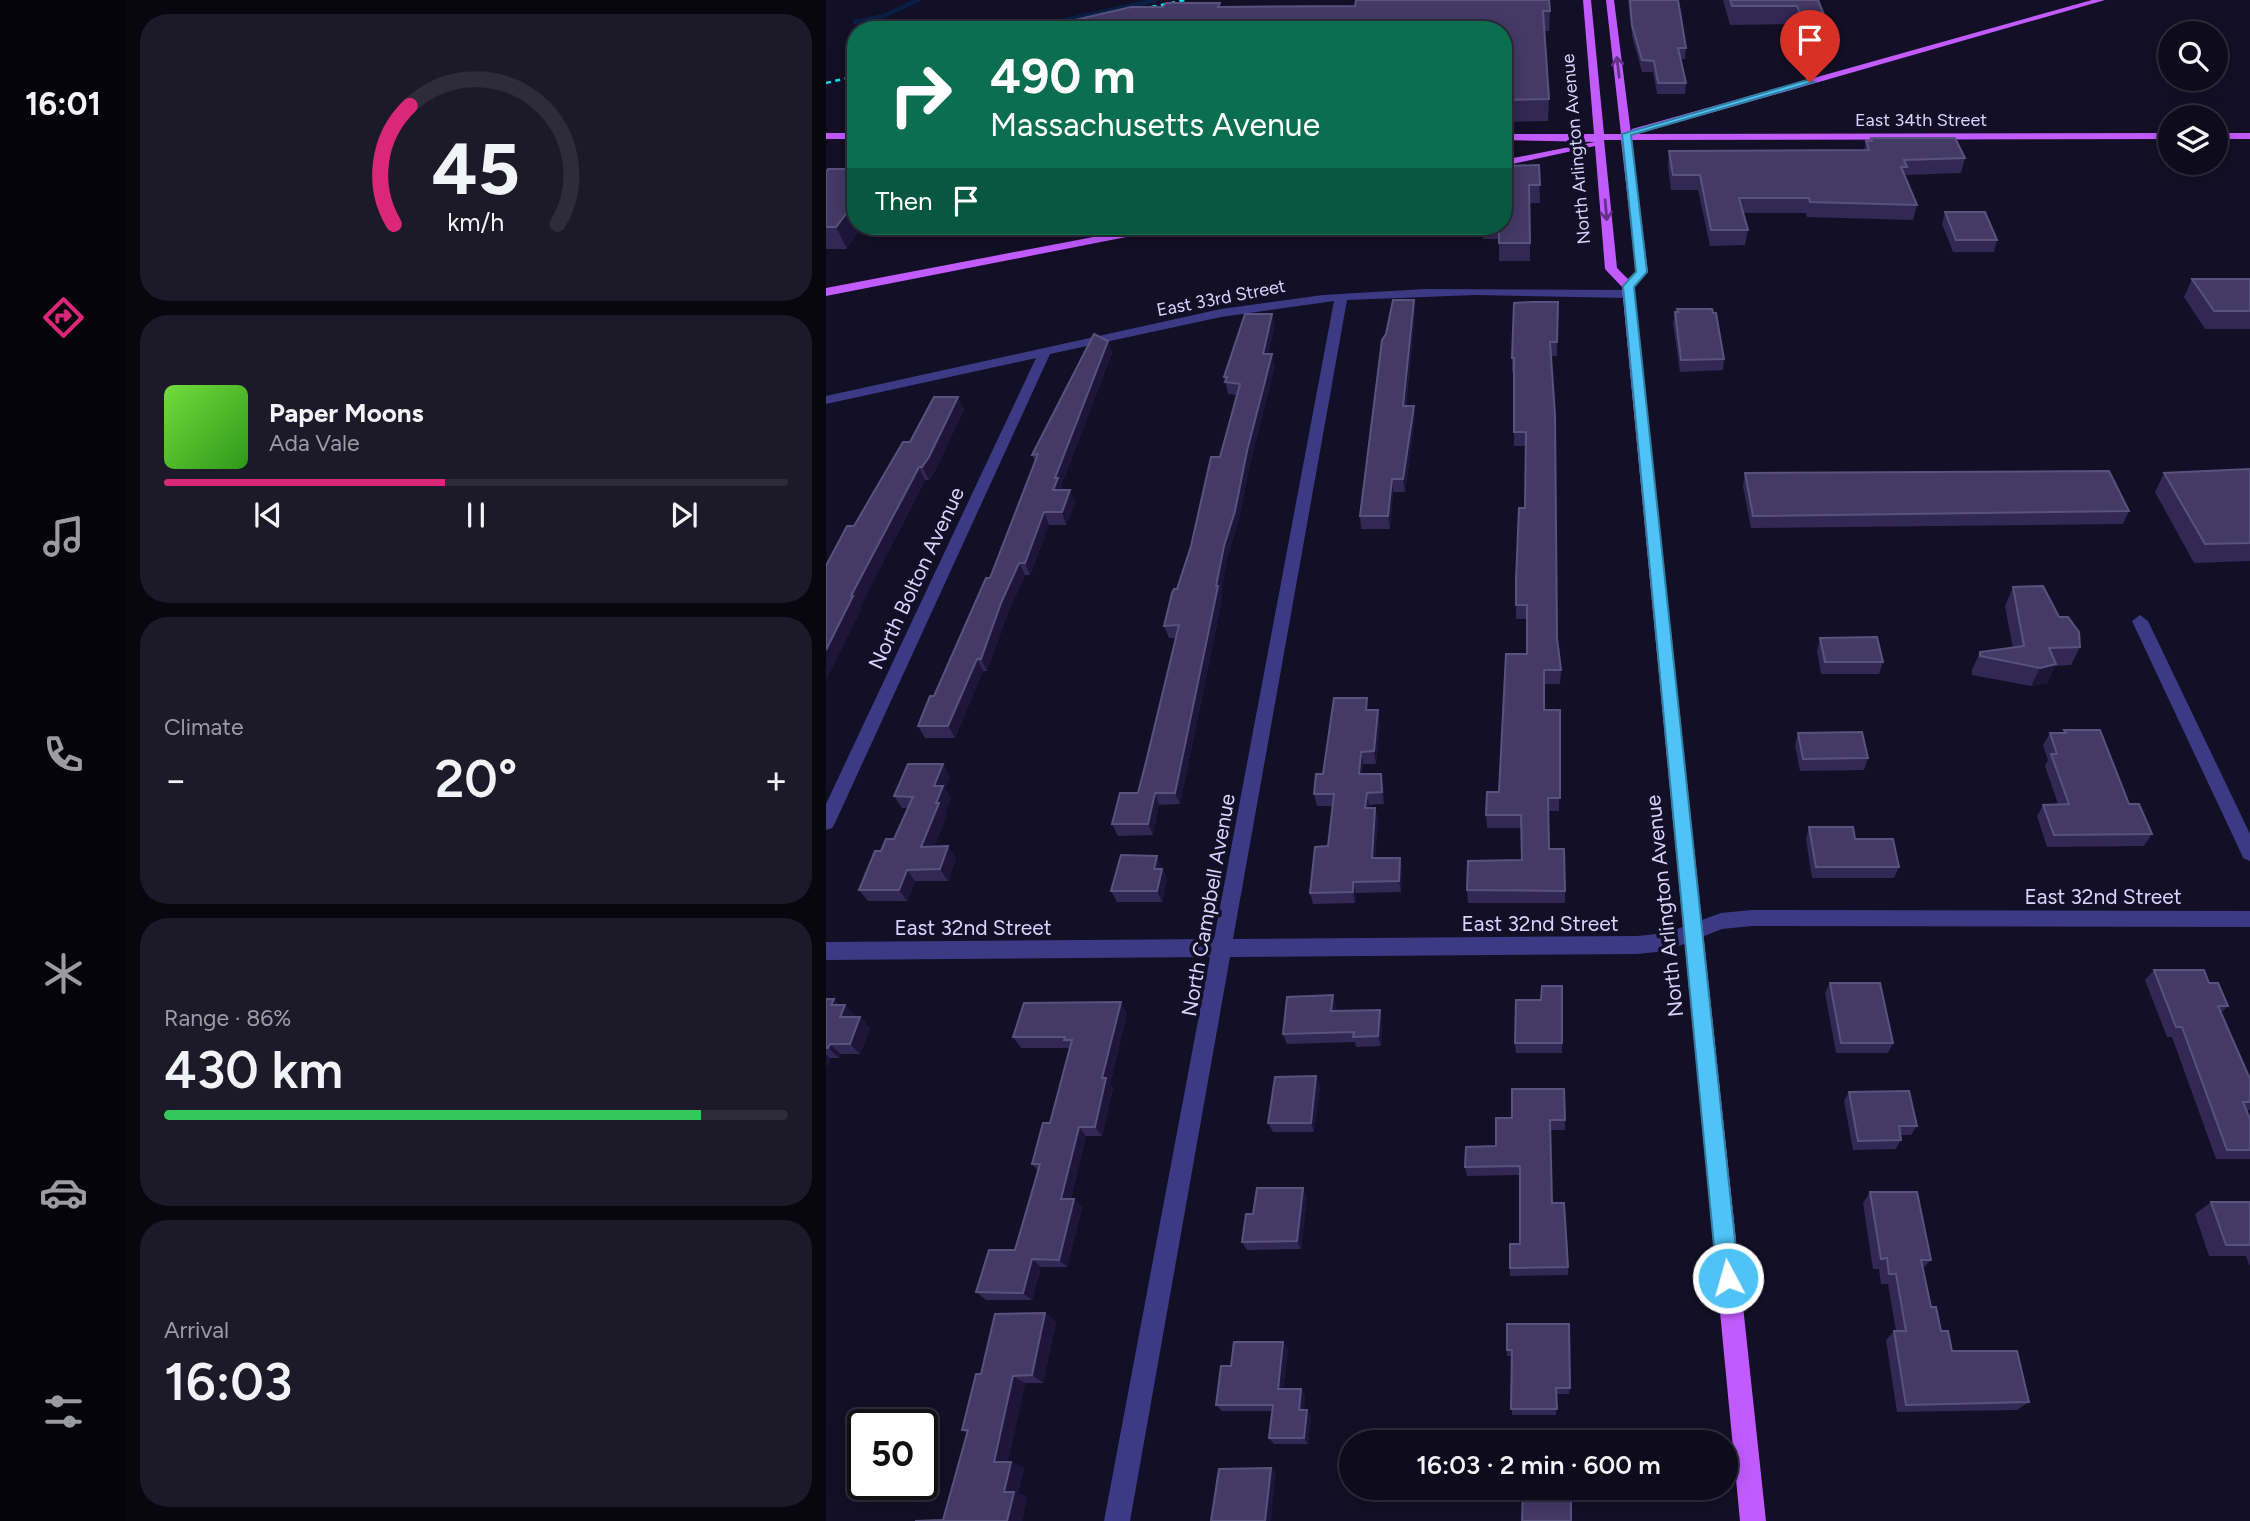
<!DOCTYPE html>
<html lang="en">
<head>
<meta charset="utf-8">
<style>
  body { margin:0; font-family:Figtree,sans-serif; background:#1c1929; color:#f1f3f6; height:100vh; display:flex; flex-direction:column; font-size:26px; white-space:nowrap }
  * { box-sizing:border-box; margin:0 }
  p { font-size:23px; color:#9b9ba3 }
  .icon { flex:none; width:38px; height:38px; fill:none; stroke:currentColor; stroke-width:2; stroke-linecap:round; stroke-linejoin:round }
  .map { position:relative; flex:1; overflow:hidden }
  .side { display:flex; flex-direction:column; gap:14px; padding:14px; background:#08060f; width:700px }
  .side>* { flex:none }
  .hud { position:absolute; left:21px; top:21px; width:665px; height:214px; border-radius:28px; box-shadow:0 4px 18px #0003,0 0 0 2px #2e2b3b; background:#0b6e4f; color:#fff; overflow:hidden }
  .tools { position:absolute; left:1332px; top:21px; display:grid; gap:14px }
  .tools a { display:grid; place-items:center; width:70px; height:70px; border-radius:50%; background:#0e0b1c; box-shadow:0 4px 18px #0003,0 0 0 2px #2e2b3b; font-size:35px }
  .speed { position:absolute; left:21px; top:1409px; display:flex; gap:14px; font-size:35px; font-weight:700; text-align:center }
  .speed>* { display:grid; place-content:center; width:91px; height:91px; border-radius:50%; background:#0e0b1c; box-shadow:0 4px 18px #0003,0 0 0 2px #2e2b3b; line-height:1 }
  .speed .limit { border:4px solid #111; border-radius:10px; background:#fff; color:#111 }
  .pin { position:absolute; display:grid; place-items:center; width:60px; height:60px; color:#fff; margin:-72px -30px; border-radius:50% 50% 50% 0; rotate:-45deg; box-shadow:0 0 7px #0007 }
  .pin .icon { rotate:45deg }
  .me { position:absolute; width:77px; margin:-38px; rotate:354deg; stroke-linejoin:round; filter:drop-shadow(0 0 5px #0008) }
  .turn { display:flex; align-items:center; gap:24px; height:147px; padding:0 28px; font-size:32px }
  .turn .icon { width:91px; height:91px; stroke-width:2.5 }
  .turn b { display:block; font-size:49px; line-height:60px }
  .then { display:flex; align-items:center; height:66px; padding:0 28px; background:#0003; gap:14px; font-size:26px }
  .big { font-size:52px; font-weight:600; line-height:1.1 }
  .side .card { flex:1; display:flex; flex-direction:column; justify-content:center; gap:10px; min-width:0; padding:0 24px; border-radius:28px; background:#1c1929 }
  .side .dial { align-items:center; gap:0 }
  .dial svg { height:182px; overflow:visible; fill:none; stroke:#2e2b3b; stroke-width:7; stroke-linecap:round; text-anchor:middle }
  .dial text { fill:#f1f3f6; stroke:none }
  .song { display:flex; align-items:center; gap:21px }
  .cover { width:84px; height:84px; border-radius:10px; background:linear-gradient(135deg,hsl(100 70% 55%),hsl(110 70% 35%)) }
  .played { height:7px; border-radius:4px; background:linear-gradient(90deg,#db2777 45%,#2e2b3b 45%) }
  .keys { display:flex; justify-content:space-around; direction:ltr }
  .heat { display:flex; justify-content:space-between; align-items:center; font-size:38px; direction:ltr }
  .charge { height:10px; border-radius:5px; background:linear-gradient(90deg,#34c759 86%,#2e2b3b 0) }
  .trip { position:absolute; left:513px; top:1430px; width:399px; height:70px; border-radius:35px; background:#0e0b1c; box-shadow:0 4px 18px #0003,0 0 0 2px #2e2b3b; font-weight:600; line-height:70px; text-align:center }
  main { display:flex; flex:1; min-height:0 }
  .dock { display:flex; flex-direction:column; width:126px; justify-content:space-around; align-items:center; background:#06040b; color:#9b9ba3 }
  .dock .icon { width:49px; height:49px }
  .dock .active { color:#db2777 }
  .dock b { font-size:32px; color:#f1f3f6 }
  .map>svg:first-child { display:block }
</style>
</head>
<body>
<main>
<nav class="dock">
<b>16:01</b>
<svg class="icon active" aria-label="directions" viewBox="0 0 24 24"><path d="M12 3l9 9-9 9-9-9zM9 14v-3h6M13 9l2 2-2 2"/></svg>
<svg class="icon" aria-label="music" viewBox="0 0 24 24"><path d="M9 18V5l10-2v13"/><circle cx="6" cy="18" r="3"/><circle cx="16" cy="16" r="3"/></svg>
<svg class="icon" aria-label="phone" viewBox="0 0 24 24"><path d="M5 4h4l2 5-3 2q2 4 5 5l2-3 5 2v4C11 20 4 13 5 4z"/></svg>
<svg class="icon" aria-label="climate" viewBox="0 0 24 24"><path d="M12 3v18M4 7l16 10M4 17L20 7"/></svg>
<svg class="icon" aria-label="car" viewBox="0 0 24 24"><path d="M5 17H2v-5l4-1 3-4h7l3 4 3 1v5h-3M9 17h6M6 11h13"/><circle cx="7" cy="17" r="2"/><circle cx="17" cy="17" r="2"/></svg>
<svg class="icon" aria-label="filters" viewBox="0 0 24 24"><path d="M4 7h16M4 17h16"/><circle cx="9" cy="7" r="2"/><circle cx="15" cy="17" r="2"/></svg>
</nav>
<section class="side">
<div class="card dial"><svg viewBox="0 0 100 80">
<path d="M14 69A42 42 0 1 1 86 69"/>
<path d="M14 69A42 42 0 0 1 21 17" stroke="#db2777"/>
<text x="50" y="56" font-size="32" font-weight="700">45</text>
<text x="50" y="72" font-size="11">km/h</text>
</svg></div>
<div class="card">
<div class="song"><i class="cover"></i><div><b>Paper Moons</b><p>Ada Vale</p></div></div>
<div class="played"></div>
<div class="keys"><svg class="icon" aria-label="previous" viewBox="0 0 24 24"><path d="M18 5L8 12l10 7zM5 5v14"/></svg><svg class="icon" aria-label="pause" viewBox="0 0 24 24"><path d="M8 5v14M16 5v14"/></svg><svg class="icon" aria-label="next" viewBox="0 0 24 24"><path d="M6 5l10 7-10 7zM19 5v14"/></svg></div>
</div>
<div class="card"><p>Climate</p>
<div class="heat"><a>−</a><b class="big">20°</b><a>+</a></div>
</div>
<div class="card"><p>Range · 86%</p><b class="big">430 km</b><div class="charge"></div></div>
<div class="card"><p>Arrival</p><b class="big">16:03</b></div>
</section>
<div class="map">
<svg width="1424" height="1521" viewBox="0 0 1424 1521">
  <rect width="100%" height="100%" fill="#130f26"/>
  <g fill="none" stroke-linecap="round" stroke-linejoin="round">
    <g stroke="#0a1f44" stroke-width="4.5">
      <path d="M37 21 40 22V28L46 30"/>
      <path d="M29 22 58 16 92 0"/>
      <path d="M195 30 330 0"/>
    </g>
    <g fill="#3d3a85" fill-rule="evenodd">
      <path d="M599 289 803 290 809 294 803 298 649 295 521 300 407 939 811 936 840 933 895 913 926 910 1424 911V927L926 926 896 929 840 951 811 954 404 957 304 1521H278L384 957 0 960V942L388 939 508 301 395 317 224 354 9 823 6 828 0 830V804L210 358 0 404V396L395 309 497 295Z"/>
      <path d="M1314 615 1322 621 1424 834V861L1417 858 1415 853 1306 621Z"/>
    </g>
    <g fill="#c25bff" fill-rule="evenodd">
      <path d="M757 0H765L778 134H795L780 0H788L805 134H809L805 131 806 129 1266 0H1279L811 134 1344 133V139L805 140 822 272 808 287 940 1521H914L796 287 779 269 769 146 677 166V160L769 142 677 140V134H768ZM778 140H795L810 271 802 279 791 268Z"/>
      <rect x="0" y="133" width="30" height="6"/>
      <rect x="1390" y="133" width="34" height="6"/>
      <path d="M325 226H347L341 229 0 296V288Z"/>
    </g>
    <g stroke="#00e5ff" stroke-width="2.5" stroke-dasharray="5 4.5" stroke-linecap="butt">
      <path d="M307 11 359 0"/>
      <path d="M0 83 30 76"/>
    </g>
  </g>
  <g fill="#312854">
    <path d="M802 0H852L860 48 859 59H855L860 83 859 94H831L827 72H816L806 36Z"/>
    <path d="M897 0H992L1004 29 1001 48H977L968 24 904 25Z"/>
    <path d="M395 7 724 11 723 31H718L723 99 722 121 677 122V30Z"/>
    <path d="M1045 138 1139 158 1135 173 1079 175 1091 205 1087 220 981 217 980 213H917L922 230 919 245 884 246 872 190H845L842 166 843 151 1038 150 1040 141H1044Z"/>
    <path d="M713 165 714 203H704V261H673V239H657V226H677Z"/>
    <path d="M0 172 21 249H0Z"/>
    <path d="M1119 212 1171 240 1168 252H1127L1116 224Z"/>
    <path d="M1366 279H1424V329H1379L1358 297Z"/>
    <path d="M588 300 589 312 580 406 589 418 579 492H567L564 529H535L534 516Z"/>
    <path d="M732 302 731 356H725L731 638 735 670 734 684H718V710H734L733 811H722L723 849 739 891V903H642L641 890 696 860V828H661L660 815 673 792 701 654V619H690V580L699 508 700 446H688V371L686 372V358Z"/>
    <path d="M851 309 887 313 898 359 897 370 854 372 847 323 849 312H851Z"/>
    <path d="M446 314 449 326 442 354 449 366 424 464 412 523 401 558 395 593 396 599 354 804 333 805 327 835 292 836 286 824 312 793 320 762 350 638H343L338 626 394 457 411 395 402 394 398 377Z"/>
    <path d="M282 341 286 353 235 486 237 490 249 503 240 525H223L204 575H199L181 615 161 671H157L129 738H99L92 726 108 696 164 578 209 462 206 455Z"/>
    <path d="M138 409 110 469 103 480H99L34 607 35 609 0 680V566L28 526 84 442Z"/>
    <path d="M1424 469V561L1368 563 1329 492 1338 473Z"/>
    <path d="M919 473 1303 511 1297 524 925 528 917 486Z"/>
    <path d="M1187 587 1233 617 1254 647 1245 665 1229 666 1221 683 1205 686 1146 675V670L1154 652 1187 648 1179 606Z"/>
    <path d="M994 638 1057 662 1053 674H995L991 651Z"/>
    <path d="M543 710 554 723 550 764H537L536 774 557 786 558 804 543 805 542 808H549L552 820 549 858H574L576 869 575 892 530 893 529 903 487 904 484 893 502 846 507 806H491L488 794 497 774Z"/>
    <path d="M1238 730 1303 804 1326 834 1318 846 1221 847 1211 816 1217 805 1232 804 1219 766 1222 760 1217 745 1224 733H1237Z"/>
    <path d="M972 733 1042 758 1038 770 974 771 969 745Z"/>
    <path d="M124 777 119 789 125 798 119 812 121 815 108 846 130 858 122 881H89L81 901H42L33 890 55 851 68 839 82 808H76L68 796Z"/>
    <path d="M983 827 1029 839 1073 867 1068 878H986L980 839Z"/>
    <path d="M336 867 341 880 336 902H291L285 891Z"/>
    <path d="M1328 970 1383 983 1402 1006 1395 1013 1424 1079V1110L1421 1111 1424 1119V1159H1390L1346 1037H1341L1319 980Z"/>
    <path d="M1004 983 1067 1043 1062 1053H1010L999 993Z"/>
    <path d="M0 999 14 1005H19L29 1016V1017H34L44 1028 34 1054H15L13 1058H4L0 1068Z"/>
    <path d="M510 1006 509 1011 554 1010 556 1021 555 1046 530 1047 529 1042 461 1044 457 1034Z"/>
    <path d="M301 1013 284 1084 287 1088 276 1136H260L245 1199H248L256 1208 241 1267H215L206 1300H160L150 1292 189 1250 212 1171 206 1164 224 1123 244 1049 243 1048H195L187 1037Z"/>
    <path d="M689 1043H736V1053H690Z"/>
    <path d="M490 1076 494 1086 488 1132H447L442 1123Z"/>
    <path d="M1023 1092 1091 1126 1085 1135H1074L1075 1140 1070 1149 1027 1150 1018 1101Z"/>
    <path d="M670 1118 739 1120V1130H724L726 1203 742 1267V1275L684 1276V1244H694V1175L641 1176 639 1167 670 1146Z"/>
    <path d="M1044 1192 1105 1260 1097 1268 1105 1307 1115 1331 1126 1351 1203 1402 1191 1410 1071 1412 1060 1340 1068 1331H1070L1062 1284H1055L1053 1269H1047L1037 1203Z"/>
    <path d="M481 1197 475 1249 421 1250 416 1242 427 1214Z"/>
    <path d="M1385 1202H1424V1267L1420 1256H1383L1369 1214Z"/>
    <path d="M219 1313 230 1322 217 1383H199L182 1462H185L198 1468 192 1493 201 1497 196 1521H89L117 1520 141 1433 136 1430 155 1374Z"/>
    <path d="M681 1324 744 1388 743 1394H730V1415H686V1356H681Z"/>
    <path d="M462 1348 457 1389H475L479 1395 478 1410H481L485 1416 482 1444H448L443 1438 447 1411H396L390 1405 405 1366Z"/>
  </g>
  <g fill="#1d163a">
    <path d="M30 201V226H37L21 249 10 227Z"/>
    <path d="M588 300 589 312 578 418 577 406Z"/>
    <path d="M446 314 449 326 439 366 437 354Z"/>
    <path d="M282 341 286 353 235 486 237 490H227L229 478Z"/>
    <path d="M446 354 449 366 424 464 412 523 401 558 395 593 396 599 354 804 349 793 398 546 421 451Z"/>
    <path d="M132 397 138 409 110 469 103 480 96 467Z"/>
    <path d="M588 406 589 418 579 492 577 479Z"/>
    <path d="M93 467 99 480 34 607 35 609 0 680V650L25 596Z"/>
    <path d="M566 479 567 492 564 529 562 516Z"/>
    <path d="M244 490 249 503 240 525 236 512Z"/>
    <path d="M218 512 223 525 204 575 199 563Z"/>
    <path d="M193 563 199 575 181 615 161 671 155 659 175 603Z"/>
    <path d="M151 659 157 671 129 738 122 726Z"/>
    <path d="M1230 664 1221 683 1205 686 1214 668Z"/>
    <path d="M552 710 554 723 550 764 548 751Z"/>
    <path d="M535 752 537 764 535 786 533 774Z"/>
    <path d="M117 764 124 777 119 789 125 798 119 812 121 815 103 858 95 847 110 803 108 786Z"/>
    <path d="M555 774 557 786 558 804 556 792Z"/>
    <path d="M329 793 333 805 327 835 322 824Z"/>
    <path d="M541 793 543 805 541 820 539 808Z"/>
    <path d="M549 808 552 820 548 870 546 858Z"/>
    <path d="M122 846 130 858 122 881 114 869Z"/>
    <path d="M331 856 336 867 333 880 328 869Z"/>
    <path d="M574 858 576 869 575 892 573 881Z"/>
    <path d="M336 869 341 880 336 902 331 891Z"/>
    <path d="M81 870 89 881 81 901 73 890Z"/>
    <path d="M527 882 530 893 529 903 527 892Z"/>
    <path d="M507 995 510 1006 508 1021 505 1011Z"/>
    <path d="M8 999 17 1009 19 1005 29 1016 24 1027 5 1005Z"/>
    <path d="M295 1002 301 1013 284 1084 287 1088 276 1136 269 1127 276 1078Z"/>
    <path d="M554 1010 556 1021 555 1046 552 1036Z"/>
    <path d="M34 1017 44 1028 34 1054 24 1044Z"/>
    <path d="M4 1044 15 1054 13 1058 2 1048Z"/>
    <path d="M0 1054 4 1058 0 1068Z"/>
    <path d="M490 1076 494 1086 488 1132 485 1123Z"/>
    <path d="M253 1127 260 1136 243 1208 235 1199Z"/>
    <path d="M477 1188 481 1197 475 1249 471 1241Z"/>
    <path d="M248 1199 256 1208 241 1267 233 1260Z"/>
    <path d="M206 1259 215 1267 206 1300 197 1293Z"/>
    <path d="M219 1313 230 1322 217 1383 206 1375Z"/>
    <path d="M457 1342 462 1348 456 1395 452 1389Z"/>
    <path d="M187 1376 199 1383 181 1468 168 1462Z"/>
    <path d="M475 1389 479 1395 477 1416 473 1410Z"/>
    <path d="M481 1410 485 1416 482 1444 478 1438Z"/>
    <path d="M185 1462 198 1468 192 1493 201 1497 196 1521H181L178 1492Z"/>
    <path d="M445 1468 450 1473 445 1521H439Z"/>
  </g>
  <g fill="#433a66" stroke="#5a527e" stroke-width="2">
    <path d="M530 0H723L724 11H717L723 99 677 100V30H206L305 7H337L340 3H394L392 7 529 6Z"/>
    <path d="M804 0H852L860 48H852L860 83H832L828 61 816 60 806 25Z"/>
    <path d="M904 0H992L1004 29H980L971 6H906Z"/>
    <path d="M1045 138H1129L1139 158 1078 160 1081 167H1075L1091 205 984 202 983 198H913L922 230H885L874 175H847L843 151 1043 150 1040 141H1046Z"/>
    <path d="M713 165 714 185H703L704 243H673V226H677V166Z"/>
    <path d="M2 169H30V201L10 227H0V172Z"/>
    <path d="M1119 212H1159L1171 240H1130Z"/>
    <path d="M1366 279H1424V311H1388Z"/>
    <path d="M567 300H588L577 406H588L577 479H566L562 516H534L556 340 560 334Z"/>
    <path d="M705 302H732L731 342H724L729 415 731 638 735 670H718V710H734V798H722L723 849H738L739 891 641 890 642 861 696 860 695 815H660L661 792H673L680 654H701V605H690V580L693 508H699L700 432H688V358H686L688 303Z"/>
    <path d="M851 309H886L887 313H890L898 359 855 360 849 312H852Z"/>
    <path d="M419 314H446L437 354H446L421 451 409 511 398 546 390 586H392L349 793H329L322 824H286L294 793H312L320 762 353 625 338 626 346 593 348 589H351L365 546 385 457H394L414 384 399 382 401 377H398Z"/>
    <path d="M268 334 282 341 229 478H232L227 490H244L236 512H218L199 563H193L175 603 155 659H151L122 726H92L104 696H108L160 578H164L212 454 206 455Z"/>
    <path d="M108 397H132L103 457 96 467H93L25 596H27L0 650V566L21 526H28L77 442H84Z"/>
    <path d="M1424 469V543L1379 544 1338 473Z"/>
    <path d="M1283 471 1303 511 927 516 919 473Z"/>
    <path d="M1217 586 1233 617H1242L1253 632 1254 647 1223 648 1230 664 1214 668 1154 656V652L1198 646 1187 587Z"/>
    <path d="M1051 637 1057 662H999L994 638Z"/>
    <path d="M508 698H541L540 710H552L548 751 535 752 533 774H555L556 792 541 793 539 808H549L546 858H574L573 881 527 882V892L484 893 489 847 502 846 508 794H488L490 774H497Z"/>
    <path d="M1238 730H1274L1303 804H1313L1326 834 1228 835 1217 805 1243 804 1225 754H1231L1224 733H1240Z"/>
    <path d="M1036 732 1042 758 977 759 972 733Z"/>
    <path d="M82 764H117L108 786H117L110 803H113L95 847 122 846 114 869 81 870 73 890H33L49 851H55L60 839H68L87 797 68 796Z"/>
    <path d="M983 827H1027L1029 839H1067L1073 867H990Z"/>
    <path d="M295 855 331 856 328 869H336L331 891H285Z"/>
    <path d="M1328 970H1378L1383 983H1392L1402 1006H1392L1424 1079V1102H1417L1424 1119V1150H1401L1356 1027H1350Z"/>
    <path d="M1004 983H1054L1067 1043H1015Z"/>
    <path d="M716 986H736V1043H689L690 1000H715Z"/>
    <path d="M507 995 505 1011 554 1010 552 1036 527 1037 528 1032 457 1034 461 997Z"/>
    <path d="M0 999H8L5 1005H19L14 1017H34L24 1044H4L2 1048H0Z"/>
    <path d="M295 1002 276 1078H280L269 1127H253L235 1199H248L233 1260 206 1259 197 1293 150 1292 163 1250H189L214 1164H206L217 1123H224L246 1040H238L239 1037H187L198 1003Z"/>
    <path d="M490 1076 485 1123H442L449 1077Z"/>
    <path d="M686 1089H738L739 1120H724L726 1203H738L742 1267 684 1268V1244H694V1166L639 1167 640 1147 670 1146V1118H686Z"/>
    <path d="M1083 1091 1091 1126H1073L1075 1140 1032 1141 1023 1092Z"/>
    <path d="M431 1188H477L471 1241 416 1242 420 1214H427Z"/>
    <path d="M1044 1192H1091L1105 1260H1095L1105 1307H1110L1115 1331H1122L1126 1351H1191L1203 1402 1080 1405 1068 1331H1080L1070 1274H1063L1061 1258 1055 1259Z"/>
    <path d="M1385 1202H1424V1245H1400Z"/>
    <path d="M219 1313 206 1375 187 1376 168 1462H185L178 1492H188L181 1521H89L117 1520 142 1430H136L150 1374H155L169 1314Z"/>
    <path d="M681 1324H743L744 1388H730L731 1409H685L686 1350H681Z"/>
    <path d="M408 1342H457L452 1389H475L473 1410H481L478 1438H443L447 1405H390L395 1366H405Z"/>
    <path d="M445 1468 439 1521H385L393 1469Z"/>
    <path d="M697 1488H745V1521H696Z"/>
  </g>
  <defs><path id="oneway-shaft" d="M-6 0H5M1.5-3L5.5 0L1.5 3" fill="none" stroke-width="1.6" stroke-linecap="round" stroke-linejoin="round" transform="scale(1.75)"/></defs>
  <g stroke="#623188">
    <use href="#oneway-shaft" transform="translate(792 67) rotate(-97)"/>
    <use href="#oneway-shaft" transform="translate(780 210) rotate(85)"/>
  </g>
  <path fill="#4fc3f7" stroke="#337fa1" stroke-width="2" d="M981 80 988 82 805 135 821 272 808 287 913 1278 910 1285 902 1288 894 1285 891 1278 797 286 810 272 796 134Z"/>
  <g text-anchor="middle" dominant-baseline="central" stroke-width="7" stroke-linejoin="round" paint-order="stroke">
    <g font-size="18" fill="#d9d4ff" stroke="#130f26">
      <text x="1095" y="120">East 34th Street</text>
      <text transform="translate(750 149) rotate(-95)">North Arlington Avenue</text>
      <text transform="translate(395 298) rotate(-11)">East 33rd Street</text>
    </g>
    <g font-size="21" fill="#d9d4ff" stroke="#130f26">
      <text transform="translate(90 578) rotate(-65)">North Bolton Avenue</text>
      <text x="1277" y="896">East 32nd Street</text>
      <text transform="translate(382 905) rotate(-80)">North Campbell Avenue</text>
      <text transform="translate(838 906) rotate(-96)">North Arlington Avenue</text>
      <text x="714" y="923">East 32nd Street</text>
      <text x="147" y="927">East 32nd Street</text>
    </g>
  </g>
</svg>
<div class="tools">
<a><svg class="icon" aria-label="search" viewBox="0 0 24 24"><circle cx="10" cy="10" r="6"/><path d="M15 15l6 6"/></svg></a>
<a><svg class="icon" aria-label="layers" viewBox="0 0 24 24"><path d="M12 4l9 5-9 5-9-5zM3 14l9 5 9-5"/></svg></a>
</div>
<div class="speed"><div class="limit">50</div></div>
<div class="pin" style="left:984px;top:82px;background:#d93025"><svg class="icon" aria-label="arrive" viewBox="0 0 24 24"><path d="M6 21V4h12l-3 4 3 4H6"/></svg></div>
<svg class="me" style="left:902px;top:1278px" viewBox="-20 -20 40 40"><circle r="17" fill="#4fc3f7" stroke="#fff" stroke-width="3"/><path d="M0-11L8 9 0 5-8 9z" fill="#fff"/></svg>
<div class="trip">16:03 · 2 min · 600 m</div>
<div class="hud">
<div class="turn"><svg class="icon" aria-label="right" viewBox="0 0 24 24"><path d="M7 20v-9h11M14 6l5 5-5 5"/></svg><div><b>490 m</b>Massachusetts Avenue</div></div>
<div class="then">Then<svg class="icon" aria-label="arrive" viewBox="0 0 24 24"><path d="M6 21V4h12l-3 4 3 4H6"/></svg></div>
</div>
</div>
</main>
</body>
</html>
